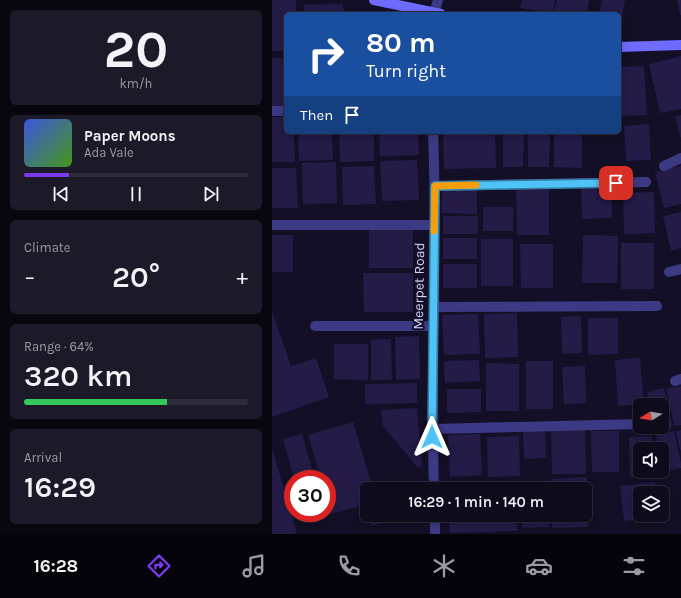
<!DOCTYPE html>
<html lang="en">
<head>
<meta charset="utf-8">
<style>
  body { margin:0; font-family:Karla,sans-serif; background:#1c1929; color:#f1f3f6; height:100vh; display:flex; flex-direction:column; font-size:15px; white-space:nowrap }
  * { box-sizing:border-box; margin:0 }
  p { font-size:13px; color:#9b9ba3 }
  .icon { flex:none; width:22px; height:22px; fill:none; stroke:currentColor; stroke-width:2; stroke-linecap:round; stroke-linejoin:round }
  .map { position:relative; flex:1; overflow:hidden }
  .details { display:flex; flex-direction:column; gap:10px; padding:10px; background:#08060f; width:272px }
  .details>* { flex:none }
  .guide { position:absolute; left:12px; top:12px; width:337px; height:122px; border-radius:6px; box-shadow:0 2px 10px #0003,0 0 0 1px #2e2b3b; background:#1a4fa0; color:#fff; overflow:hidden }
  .needle { width:26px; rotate:259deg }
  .fabs { position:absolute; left:361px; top:398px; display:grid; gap:8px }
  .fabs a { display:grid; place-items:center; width:36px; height:36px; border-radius:6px; background:#0e0b1c; box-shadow:0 2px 10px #0003,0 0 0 1px #2e2b3b; font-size:20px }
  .speed { position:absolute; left:12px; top:470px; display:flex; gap:8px; font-size:20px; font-weight:700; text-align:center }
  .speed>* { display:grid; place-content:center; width:52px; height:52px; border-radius:50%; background:#0e0b1c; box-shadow:0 2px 10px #0003,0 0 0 1px #2e2b3b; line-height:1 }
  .speed .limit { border:6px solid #d22; background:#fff; color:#111 }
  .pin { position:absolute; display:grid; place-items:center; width:34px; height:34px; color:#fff; margin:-17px; border-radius:8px; box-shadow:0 2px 6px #0006 }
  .me { position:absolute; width:44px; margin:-22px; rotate:0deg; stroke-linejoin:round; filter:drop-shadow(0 0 3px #0008) }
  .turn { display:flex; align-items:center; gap:14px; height:84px; padding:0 16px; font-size:18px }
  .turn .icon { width:52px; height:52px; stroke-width:2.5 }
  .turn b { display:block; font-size:28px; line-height:34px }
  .then { display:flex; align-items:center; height:38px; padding:0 16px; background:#0003; gap:8px; font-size:15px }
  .big { font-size:30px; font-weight:600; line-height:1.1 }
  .details .card { flex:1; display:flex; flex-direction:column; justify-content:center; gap:6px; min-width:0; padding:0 14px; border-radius:6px; background:#1c1929 }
  .details .dial { align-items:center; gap:0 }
  .dial b { font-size:52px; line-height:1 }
  .song { display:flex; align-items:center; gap:12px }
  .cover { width:48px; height:48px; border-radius:6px; background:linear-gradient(135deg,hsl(230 70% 55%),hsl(100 70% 35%)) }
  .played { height:4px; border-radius:2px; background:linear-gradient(90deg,#7c3aed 20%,#2e2b3b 20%) }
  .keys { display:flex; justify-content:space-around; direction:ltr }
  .heat { display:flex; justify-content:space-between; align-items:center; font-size:22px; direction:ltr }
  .charge { height:6px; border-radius:3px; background:linear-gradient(90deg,#34c759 64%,#2e2b3b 0) }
  .trip { position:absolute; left:88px; top:482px; width:232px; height:40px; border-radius:6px; background:#0e0b1c; box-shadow:0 2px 10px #0003,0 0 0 1px #2e2b3b; font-weight:600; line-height:40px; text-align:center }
  .tab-bar { display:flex; height:64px; justify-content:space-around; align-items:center; background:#06040b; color:#9b9ba3 }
  .tab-bar .icon { width:28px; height:28px }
  .tab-bar .active { color:#7c3aed }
  .tab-bar b { font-size:18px; color:#f1f3f6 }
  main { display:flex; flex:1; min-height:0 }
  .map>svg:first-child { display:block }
</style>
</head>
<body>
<main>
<section class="details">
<div class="card dial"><b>20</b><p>km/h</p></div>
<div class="card">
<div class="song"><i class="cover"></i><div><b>Paper Moons</b><p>Ada Vale</p></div></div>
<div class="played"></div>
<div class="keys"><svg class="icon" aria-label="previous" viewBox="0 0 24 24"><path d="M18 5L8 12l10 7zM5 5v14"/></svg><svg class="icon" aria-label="pause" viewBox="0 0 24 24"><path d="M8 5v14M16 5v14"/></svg><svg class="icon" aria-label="next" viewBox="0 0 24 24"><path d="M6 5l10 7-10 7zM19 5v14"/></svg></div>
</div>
<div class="card"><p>Climate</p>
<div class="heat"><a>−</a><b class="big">20°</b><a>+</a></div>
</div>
<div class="card"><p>Range · 64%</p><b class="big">320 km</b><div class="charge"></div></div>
<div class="card"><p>Arrival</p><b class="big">16:29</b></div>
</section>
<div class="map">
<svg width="409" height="534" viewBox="0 0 409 534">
  <rect width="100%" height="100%" fill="#130f26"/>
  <g fill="#241b47">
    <path d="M0 0H24V14H14V51H0Z"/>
    <path d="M250 0H283L281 13 248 8Z"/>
    <path d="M285 0H317L315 14H294L282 12Z"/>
    <path d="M330 0H353L348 28 347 14H327Z"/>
    <path d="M405 0H409V15H408Z"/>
    <path d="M71 4 72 14H32V5Z"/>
    <path d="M409 56V109L388 113 377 64Z"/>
    <path d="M0 58H14V106L0 107Z"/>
    <path d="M372 66 375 115 349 116 347 67Z"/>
    <path d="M409 115V137H408L403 116Z"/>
    <path d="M0 117H14V132H22L23 162H0Z"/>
    <path d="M377 124 379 160 354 161 352 126Z"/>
    <path d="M26 132H60L61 160 27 161Z"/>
    <path d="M67 132H102V161L68 162Z"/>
    <path d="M107 132H146L147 155 108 156Z"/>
    <path d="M171 132H223L224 168 172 169Z"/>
    <path d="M231 132H252L251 167H231Z"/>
    <path d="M256 132H278L277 167H256Z"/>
    <path d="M282 132H310V168L282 167Z"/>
    <path d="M145 160 147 200 110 201 108 161Z"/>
    <path d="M64 162 65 203 31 204 30 163Z"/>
    <path d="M102 166 104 204 71 205 70 167Z"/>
    <path d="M409 166V204L392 208 383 172Z"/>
    <path d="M0 168H24L26 208H0Z"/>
    <path d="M339 186 340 218 310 219 309 187Z"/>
    <path d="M244 188H277V235H245Z"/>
    <path d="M170 190H205V214L169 213Z"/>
    <path d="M382 192 383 233 352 234 351 193Z"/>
    <rect x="211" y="207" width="30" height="24"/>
    <path d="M409 212V248L399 251 391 216Z"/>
    <rect x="171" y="216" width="35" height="18"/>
    <rect x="97" y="230" width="44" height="38"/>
    <rect x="0" y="235" width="21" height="37"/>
    <path d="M311 235 346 236 345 283H310Z"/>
    <rect x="171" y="238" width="34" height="21"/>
    <rect x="209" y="239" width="32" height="47"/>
    <rect x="349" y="243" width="33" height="46"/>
    <path d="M248 244H281V288H249Z"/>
    <rect x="171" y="264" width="34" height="24"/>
    <path d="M91 273H141V312H92Z"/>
    <path d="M0 311 19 366 44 358 57 397 0 417Z"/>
    <path d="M245 313 246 357 213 358 212 314Z"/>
    <path d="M206 314 208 354 172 355 170 315Z"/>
    <path d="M309 316 310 353 290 354 289 317Z"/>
    <path d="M316 318H346V354L316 355Z"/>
    <path d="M147 336 148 379 124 380 123 337Z"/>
    <path d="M119 339 120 380H99V340Z"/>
    <path d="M62 344H96V380L62 379Z"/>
    <path d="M368 358 372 404 346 406 343 360Z"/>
    <path d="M207 360 208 381 173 383 172 361Z"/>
    <rect x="254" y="361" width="27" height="48"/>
    <path d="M214 363 247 364V411H214Z"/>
    <path d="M313 366 314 403 292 404 290 367Z"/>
    <path d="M145 383V403L93 404V384Z"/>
    <path d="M409 386V425L402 426 394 388Z"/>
    <path d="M392 388 401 428 383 432 382 427H390V405H377L375 392Z"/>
    <path d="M175 389H209V412L175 413Z"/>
    <path d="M145 408 150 466 145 467 111 426 109 410Z"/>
    <path d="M81 422 101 489H95V504L59 514 55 500V479H49L36 435Z"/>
    <path d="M313 430 314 474H280L279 431Z"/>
    <path d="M409 430V450H408L404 431Z"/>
    <path d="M251 431H273L274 458 252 459Z"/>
    <path d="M319 431H347V472H320Z"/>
    <path d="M402 431 409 463V468L392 472 390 461V449H387L384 435Z"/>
    <path d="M30 434 43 479H22L11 439Z"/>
    <path d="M208 434 210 475 178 477 176 435Z"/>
    <path d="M247 436 248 476 216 477 215 437Z"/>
    <path d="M380 436 381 449H368V471H381L382 476 358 477 357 437Z"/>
    <path d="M0 448 25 533 21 534H0Z"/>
    <path d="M315 477 316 527 280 528V515H313V489H279V479Z"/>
    <path d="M383 482 384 493H368V515H387V517L352 521 348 486Z"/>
    <rect x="249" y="484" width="27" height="5"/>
    <path d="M244 485V489H176V487Z"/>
    <path d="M97 515H136L100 526Z"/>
    <path d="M177 515H245V531L178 533Z"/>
    <path d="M249 515H277V527L250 528Z"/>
  </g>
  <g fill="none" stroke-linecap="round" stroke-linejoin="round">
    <g stroke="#3d3a85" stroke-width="10">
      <path d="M162 14 166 0"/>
      <path d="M0 111H14"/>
      <path d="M161 132C166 251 158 370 162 489"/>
      <path d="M392 166 409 158"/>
      <path d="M163 186 374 182"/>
      <path d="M0 225H162"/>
      <path d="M397 272 409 269"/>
      <path d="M162 307 385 306"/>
      <path d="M43 326H161"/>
      <path d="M403 381 409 379"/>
      <path d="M160 429 368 424"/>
      <path d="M163 515V534"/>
    </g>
    <g stroke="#6f6bff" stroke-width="10">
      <path d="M102 0 169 14"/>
      <path d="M347 47 409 45"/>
    </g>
  </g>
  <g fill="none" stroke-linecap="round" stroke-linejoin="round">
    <g stroke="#337fa1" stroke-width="10">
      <path id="route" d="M160 437 163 186 344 183"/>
    </g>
    <use href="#route" stroke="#4fc3f7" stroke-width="7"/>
    <path stroke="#f59e0b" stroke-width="7" d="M162 231 163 186 204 185"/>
  </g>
  <g text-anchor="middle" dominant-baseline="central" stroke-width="4" stroke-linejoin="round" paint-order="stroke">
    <g font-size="14" fill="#d9d4ff" stroke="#130f26">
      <text transform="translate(147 286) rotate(-89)">Meerpet Road</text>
    </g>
  </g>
</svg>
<div class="fabs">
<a><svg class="needle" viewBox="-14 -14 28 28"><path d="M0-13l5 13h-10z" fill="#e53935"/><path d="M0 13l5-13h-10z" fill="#9b9ba3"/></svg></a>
<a><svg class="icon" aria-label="sound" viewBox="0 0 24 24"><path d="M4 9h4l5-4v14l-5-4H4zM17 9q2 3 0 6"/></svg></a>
<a><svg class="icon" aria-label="layers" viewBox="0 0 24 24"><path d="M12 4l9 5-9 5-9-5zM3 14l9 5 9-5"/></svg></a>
</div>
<div class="speed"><div class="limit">30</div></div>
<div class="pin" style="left:344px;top:183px;background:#d93025"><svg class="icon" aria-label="arrive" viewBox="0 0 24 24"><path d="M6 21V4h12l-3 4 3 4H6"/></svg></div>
<svg class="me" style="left:160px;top:437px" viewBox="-20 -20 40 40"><path d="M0-17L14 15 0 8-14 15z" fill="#4fc3f7" stroke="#fff" stroke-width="4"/></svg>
<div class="trip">16:29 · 1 min · 140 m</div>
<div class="guide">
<div class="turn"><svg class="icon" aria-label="right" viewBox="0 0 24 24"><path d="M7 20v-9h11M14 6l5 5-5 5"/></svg><div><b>80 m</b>Turn right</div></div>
<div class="then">Then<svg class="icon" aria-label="arrive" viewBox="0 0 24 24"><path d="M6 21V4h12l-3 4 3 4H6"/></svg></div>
</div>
</div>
</main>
<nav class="tab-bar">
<b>16:28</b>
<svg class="icon active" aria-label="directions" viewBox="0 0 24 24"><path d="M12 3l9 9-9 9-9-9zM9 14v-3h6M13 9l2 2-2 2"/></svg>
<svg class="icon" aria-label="music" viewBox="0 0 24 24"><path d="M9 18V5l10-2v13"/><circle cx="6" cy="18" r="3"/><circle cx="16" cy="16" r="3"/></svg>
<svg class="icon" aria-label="phone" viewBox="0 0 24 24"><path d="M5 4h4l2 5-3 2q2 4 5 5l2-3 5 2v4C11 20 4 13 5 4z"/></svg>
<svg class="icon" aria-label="climate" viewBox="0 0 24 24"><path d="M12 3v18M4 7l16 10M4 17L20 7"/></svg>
<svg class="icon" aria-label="car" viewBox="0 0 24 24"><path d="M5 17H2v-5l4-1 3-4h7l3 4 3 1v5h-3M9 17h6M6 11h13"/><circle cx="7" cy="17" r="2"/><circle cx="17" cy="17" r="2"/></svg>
<svg class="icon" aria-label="filters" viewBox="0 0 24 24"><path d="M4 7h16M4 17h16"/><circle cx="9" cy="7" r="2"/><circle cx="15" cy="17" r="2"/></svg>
</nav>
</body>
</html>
